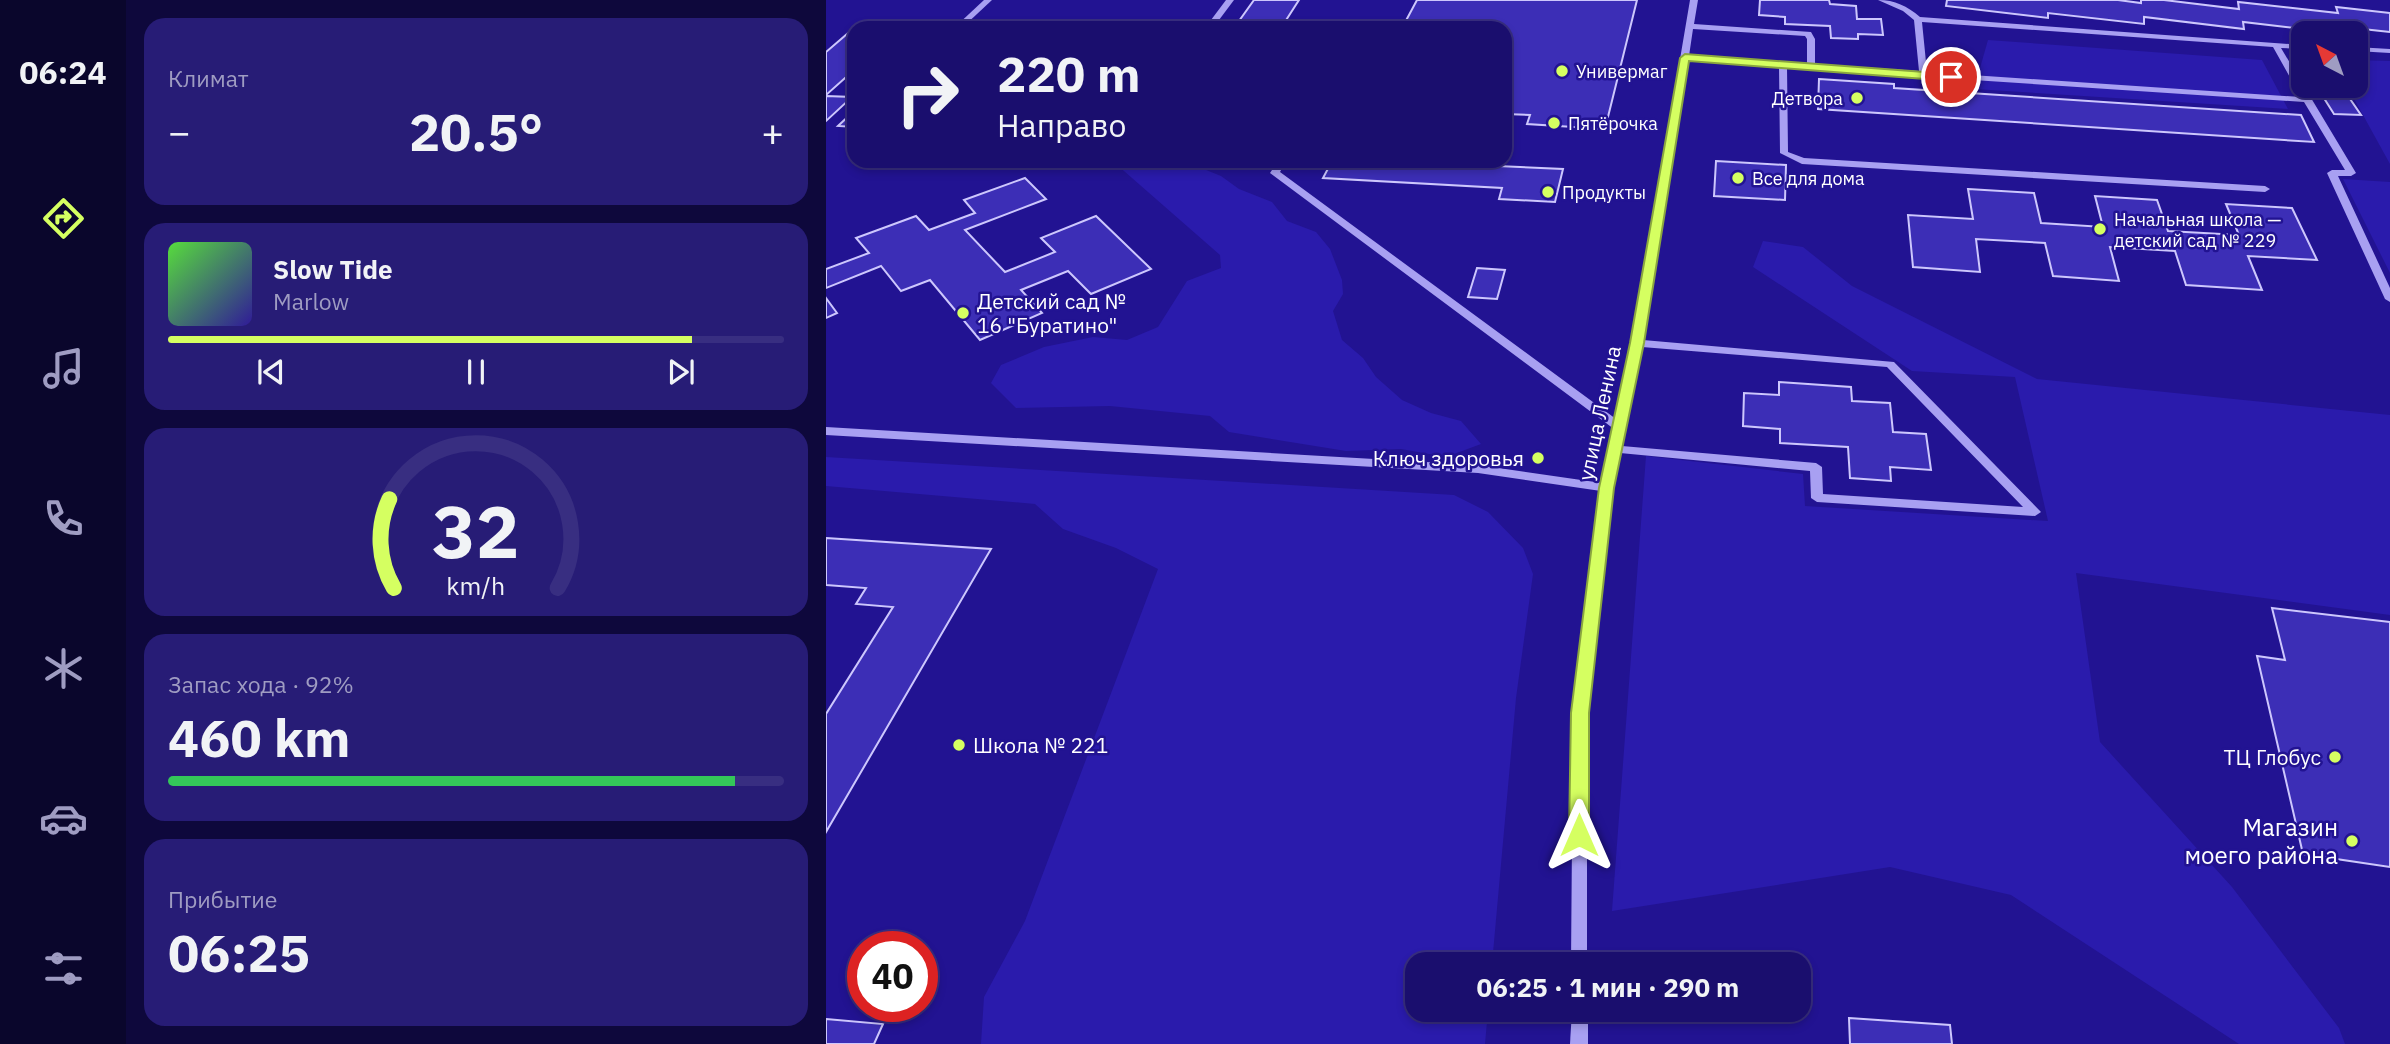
<!DOCTYPE html>
<html lang="ru">
<head>
<meta charset="utf-8">
<style>
  body { margin:0; font-family:"IBM Plex Sans",sans-serif; background:#271c76; color:#f1f3f6; height:100vh; display:flex; flex-direction:column; font-size:26px; white-space:nowrap }
  * { box-sizing:border-box; margin:0 }
  p { font-size:23px; color:#9f9cc2 }
  .icon { flex:none; width:38px; height:38px; fill:none; stroke:currentColor; stroke-width:2; stroke-linecap:round; stroke-linejoin:round }
  .map { position:relative; flex:1; overflow:hidden }
  .sheet { display:flex; flex-direction:column; gap:18px; padding:18px; background:#0e083c; width:700px }
  .sheet>* { flex:none }
  .hud { position:absolute; left:21px; top:21px; width:665px; height:147px; border-radius:21px; box-shadow:0 4px 10px #0003,0 0 0 2px #382e81; background:#1a0e6e; color:#f1f3f6; overflow:hidden }
  .needle { width:46px; rotate:319deg }
  .fabs { position:absolute; left:1465px; top:21px; display:grid; gap:14px }
  .fabs a { display:grid; place-items:center; width:77px; height:77px; border-radius:14px; background:#1a0e6e; box-shadow:0 4px 10px #0003,0 0 0 2px #382e81; font-size:35px }
  .speed { position:absolute; left:21px; top:931px; display:flex; gap:14px; font-size:35px; font-weight:700; text-align:center }
  .speed>* { display:grid; place-content:center; width:91px; height:91px; border-radius:50%; background:#1a0e6e; box-shadow:0 4px 10px #0003,0 0 0 2px #382e81; line-height:1 }
  .speed .limit { border:10px solid #d22; background:#fff; color:#111 }
  .pin { position:absolute; display:grid; place-items:center; width:60px; height:60px; color:#fff; margin:-30px; border:4px solid #fff; border-radius:50%; box-shadow:0 2px 7px #0007 }
  .me { position:absolute; width:77px; margin:-38px; rotate:0deg; stroke-linejoin:round; filter:drop-shadow(0 0 5px #0008) }
  .turn { display:flex; align-items:center; gap:24px; height:147px; padding:0 35px; font-size:32px }
  .turn .icon { width:91px; height:91px; stroke-width:2.5 }
  .turn b { display:block; font-size:49px; line-height:60px }
  .big { font-size:52px; font-weight:700; line-height:1.1 }
  .sheet .tile { flex:1; display:flex; flex-direction:column; justify-content:center; gap:10px; min-width:0; padding:0 24px; border-radius:21px; background:#271c76 }
  .sheet .dial { align-items:center; gap:0 }
  .dial svg { height:182px; overflow:visible; fill:none; stroke:#382e81; stroke-width:7; stroke-linecap:round; text-anchor:middle }
  .dial text { fill:#f1f3f6; stroke:none }
  .song { display:flex; align-items:center; gap:21px }
  .cover { width:84px; height:84px; border-radius:10px; background:linear-gradient(135deg,hsl(110 70% 55%),hsl(250 70% 35%)) }
  .played { height:7px; border-radius:4px; background:linear-gradient(90deg,#d5ff61 85%,#382e81 85%) }
  .keys { display:flex; justify-content:space-around; direction:ltr }
  .heat { display:flex; justify-content:space-between; align-items:center; font-size:38px; direction:ltr }
  .charge { height:10px; border-radius:5px; background:linear-gradient(90deg,#34c759 92%,#382e81 0) }
  .trip { position:absolute; left:579px; top:952px; width:406px; height:70px; border-radius:21px; background:#1a0e6e; box-shadow:0 4px 10px #0003,0 0 0 2px #382e81; font-weight:700; line-height:70px; text-align:center }
  main { display:flex; flex:1; min-height:0 }
  .dock { display:flex; flex-direction:column; width:126px; justify-content:space-around; align-items:center; background:#0a062c; color:#9f9cc2 }
  .dock .icon { width:49px; height:49px }
  .dock .active { color:#d5ff61 }
  .dock b { font-size:32px; color:#f1f3f6 }
  .map>svg:first-child { display:block }
</style>
</head>
<body>
<main>
<nav class="dock">
<b>06:24</b>
<svg class="icon active" aria-label="directions" viewBox="0 0 24 24"><path d="M12 3l9 9-9 9-9-9zM9 14v-3h6M13 9l2 2-2 2"/></svg>
<svg class="icon" aria-label="music" viewBox="0 0 24 24"><path d="M9 18V5l10-2v13"/><circle cx="6" cy="18" r="3"/><circle cx="16" cy="16" r="3"/></svg>
<svg class="icon" aria-label="phone" viewBox="0 0 24 24"><path d="M5 4h4l2 5-3 2q2 4 5 5l2-3 5 2v4C11 20 4 13 5 4z"/></svg>
<svg class="icon" aria-label="climate" viewBox="0 0 24 24"><path d="M12 3v18M4 7l16 10M4 17L20 7"/></svg>
<svg class="icon" aria-label="car" viewBox="0 0 24 24"><path d="M5 17H2v-5l4-1 3-4h7l3 4 3 1v5h-3M9 17h6M6 11h13"/><circle cx="7" cy="17" r="2"/><circle cx="17" cy="17" r="2"/></svg>
<svg class="icon" aria-label="filters" viewBox="0 0 24 24"><path d="M4 7h16M4 17h16"/><circle cx="9" cy="7" r="2"/><circle cx="15" cy="17" r="2"/></svg>
</nav>
<section class="sheet">
<div class="tile"><p>Климат</p>
<div class="heat"><a>−</a><b class="big">20.5°</b><a>+</a></div>
</div>
<div class="tile">
<div class="song"><i class="cover"></i><div><b>Slow Tide</b><p>Marlow</p></div></div>
<div class="played"></div>
<div class="keys"><svg class="icon" aria-label="previous" viewBox="0 0 24 24"><path d="M18 5L8 12l10 7zM5 5v14"/></svg><svg class="icon" aria-label="pause" viewBox="0 0 24 24"><path d="M8 5v14M16 5v14"/></svg><svg class="icon" aria-label="next" viewBox="0 0 24 24"><path d="M6 5l10 7-10 7zM19 5v14"/></svg></div>
</div>
<div class="tile dial"><svg viewBox="0 0 100 80">
<path d="M14 69A42 42 0 1 1 86 69"/>
<path d="M14 69A42 42 0 0 1 12 30" stroke="#d5ff61"/>
<text x="50" y="56" font-size="32" font-weight="700">32</text>
<text x="50" y="72" font-size="11">km/h</text>
</svg></div>
<div class="tile"><p>Запас хода · 92%</p><b class="big">460 km</b><div class="charge"></div></div>
<div class="tile"><p>Прибытие</p><b class="big">06:25</b></div>
</section>
<div class="map">
<svg width="1564" height="1044" viewBox="0 0 1564 1044">
  <rect width="100%" height="100%" fill="#221392"/>
  <g fill="#2a1bac">
    <path d="M1162 40 1436 60 1462 109 1148 89Z"/>
    <path d="M1530 60 1564 61V164L1521 86H1530Z"/>
    <path d="M324 161H358L395 176 413 189 446 202 461 221 490 232 504 249 516 280 517 294 507 311 516 340 537 358 550 377 576 400 605 413 635 421 655 444 620 457 575 449 520 451 403 432 384 416 284 406 190 408 165 383 175 365 218 347 267 337 301 340 332 327 361 281 395 268 394 255 290 164Z"/>
    <path d="M1517 179 1564 182V273Z"/>
    <path d="M937 241 977 247 1026 286 1211 379 1564 415V615L1250 573 1274 742 1406 887 1513 1028 1519 1044H1413L1185 895 1064 867 786 911 820 456 977 474 979 506 1222 521 1189 377 1086 371 927 267Z"/>
    <path d="M0 457 628 495 662 512 697 548 707 574 690 698 666 964H592V1010H662L659 1044H155L158 997 199 921 332 569 290 548 237 529 209 504 0 486Z"/>
  </g>
  <g fill="#3c2eb6" stroke="#cdc7fd" stroke-width="2">
    <path d="M428 0H473L455 28H408Z"/>
    <path d="M591 0H811L779 129 701 124 704 115 679 114V28H576Z"/>
    <path d="M934 0H1003L1004 4 1030 6 1031 19H1055L1057 35 1032 34V39L1005 38 1004 26 959 24V17L933 15Z"/>
    <path d="M1121 0H1292L1315 3V0H1338L1413 9 1412 2 1512 13 1510 7 1564 13V32L1518 27 1520 33H1512L1417 22 1418 29 1318 17V24L1222 13V18L1120 6Z"/>
    <path d="M28 28V70L0 95V52Z"/>
    <path d="M993 79 1068 84V88L1475 115 1488 142 992 109Z"/>
    <path d="M1496 95 1522 96 1535 115 1508 114Z"/>
    <path d="M0 96 26 97 0 121Z"/>
    <path d="M28 111V127L12 126Z"/>
    <path d="M506 161H556L737 169 729 202 673 199 676 188 497 178Z"/>
    <path d="M890 161 960 165 959 200 888 196Z"/>
    <path d="M199 178 220 199 139 230 179 272 229 252 215 238 270 216 325 269 265 294 242 271 195 290 216 313 154 340 104 280 75 291 55 266 0 288V269L43 253 30 238 90 216 103 230 149 213 138 200Z"/>
    <path d="M1142 189 1208 193 1215 223 1277 227 1269 196 1331 200 1342 231 1413 235 1400 204 1466 208 1491 260 1422 256 1436 290 1360 285 1349 251 1284 247 1293 281 1227 276 1219 243 1150 239 1154 272 1087 267 1082 215 1147 219Z"/>
    <path d="M651 268 679 270 671 299 642 297Z"/>
    <path d="M0 298 11 313 0 318Z"/>
    <path d="M953 382 1025 387 1026 401 1064 403 1067 432 1100 434 1105 470 1064 467 1065 481 1024 478 1022 447 954 443V429L917 426 918 393 953 395Z"/>
    <path d="M0 538 165 549 0 832V714L67 607 30 604 40 588 0 585Z"/>
    <path d="M1446 608 1564 622V867L1477 854 1431 656 1459 660Z"/>
    <path d="M1023 1018 1124 1025 1126 1044H1024Z"/>
    <path d="M0 1019 57 1024 48 1044H0Z"/>
  </g>
  <g fill="none" stroke-linecap="round" stroke-linejoin="round">
    <g fill="#a8a0f2" fill-rule="evenodd">
      <path d="M158 0H166L136 28H128Z"/>
      <path d="M400 0H408L387 28H379Z"/>
      <path d="M864 0H872L868 24 985 32 989 39V64L1093 71 1088 20 1077 11 1052 0C1069 0 1081 6 1094 17L1477 45V49L1455 48 1530 173 1525 176H1512L1564 288V302L1559 299 1501 173 1506 170H1519L1478 102 1101 77 1097 78 1093 76 961 67 962 152 978 158 1439 186 1444 189 1439 192 976 164 954 153 953 67 862 61 817 340 1068 362 1215 512 1209 516 991 502 985 498 984 471 794 453 787 488 761 713V964H745L747 713 775 491 652 473 0 435V427L652 465 776 483 788 429 444 173 452 161H460L454 172 790 419 806 343ZM1096 22 1447 47 1475 97 1101 72ZM867 29 979 36 981 39V64L863 56ZM816 347 1061 367 1197 507 997 494 996 467 990 463 796 446Z"/>
      <path d="M1530 47 1564 49V53L1530 51Z"/>
      <path d="M746 1010H762V1044H744Z"/>
    </g>
  </g>
  <path fill="#d5ff61" stroke="#8aa63f" stroke-width="2" d="M859 54 1125 74 1130 77 1125 81 863 61 818 343 788 488 763 713V835L760 841 753 844 746 841 743 835 745 713 773 488 804 343 854 58Z"/>
  <g fill="#d5ff61" stroke="#221392" stroke-width="2.5">
    <circle cx="736" cy="71" r="7"/>
    <circle cx="1031" cy="98" r="7"/>
    <circle cx="728" cy="123" r="7"/>
    <circle cx="912" cy="178" r="7"/>
    <circle cx="722" cy="192" r="7"/>
    <circle cx="1274" cy="229" r="7"/>
    <circle cx="137" cy="313" r="7"/>
    <circle cx="712" cy="458" r="7"/>
    <circle cx="133" cy="745" r="7"/>
    <circle cx="1509" cy="757" r="7"/>
    <circle cx="1526" cy="841" r="7"/>
  </g>
  <g text-anchor="middle" dominant-baseline="central" stroke-width="5" stroke-linejoin="round" paint-order="stroke">
    <g font-size="18" fill="#fff" stroke="#221392" text-anchor="start">
      <text x="750" y="71">Универмаг</text>
      <text x="1017" y="98" text-anchor="end">Детвора</text>
      <text x="742" y="123">Пятёрочка</text>
      <text x="926" y="178">Все для дома</text>
      <text x="736" y="192">Продукты</text>
      <text x="1288" y="219">Начальная школа —<tspan x="1288" dy="21">детский сад № 229</tspan></text>
    </g>
    <g font-size="21" fill="#fff" stroke="#221392" text-anchor="start">
      <text x="151" y="301">Детский сад №<tspan x="151" dy="24">16 "Буратино"</tspan></text>
      <text x="698" y="458" text-anchor="end">Ключ здоровья</text>
      <text x="147" y="745">Школа № 221</text>
      <text x="1495" y="757" text-anchor="end">ТЦ Глобус</text>
    </g>
    <g font-size="21" fill="#fff" stroke="#221392">
      <text transform="translate(773 413) rotate(-78)">улица Ленина</text>
    </g>
    <g font-size="24" fill="#fff" stroke="#221392" text-anchor="end">
      <text x="1512" y="827">Магазин<tspan x="1512" dy="28">моего района</tspan></text>
    </g>
  </g>
</svg>
<div class="fabs">
<a><svg class="needle" viewBox="-14 -14 28 28"><path d="M0-13l5 13h-10z" fill="#e53935"/><path d="M0 13l5-13h-10z" fill="#9f9cc2"/></svg></a>
</div>
<div class="speed"><div class="limit">40</div></div>
<div class="pin" style="left:1125px;top:77px;background:#d93025"><svg class="icon" aria-label="arrive" viewBox="0 0 24 24"><path d="M6 21V4h12l-3 4 3 4H6"/></svg></div>
<svg class="me" style="left:753px;top:835px" viewBox="-20 -20 40 40"><path d="M0-17L14 15 0 8-14 15z" fill="#d5ff61" stroke="#fff" stroke-width="4"/></svg>
<div class="trip">06:25 · 1 мин · 290 m</div>
<div class="hud">
<div class="turn"><svg class="icon" aria-label="right" viewBox="0 0 24 24"><path d="M7 20v-9h11M14 6l5 5-5 5"/></svg><div><b>220 m</b>Направо</div></div>
</div>
</div>
</main>
</body>
</html>
